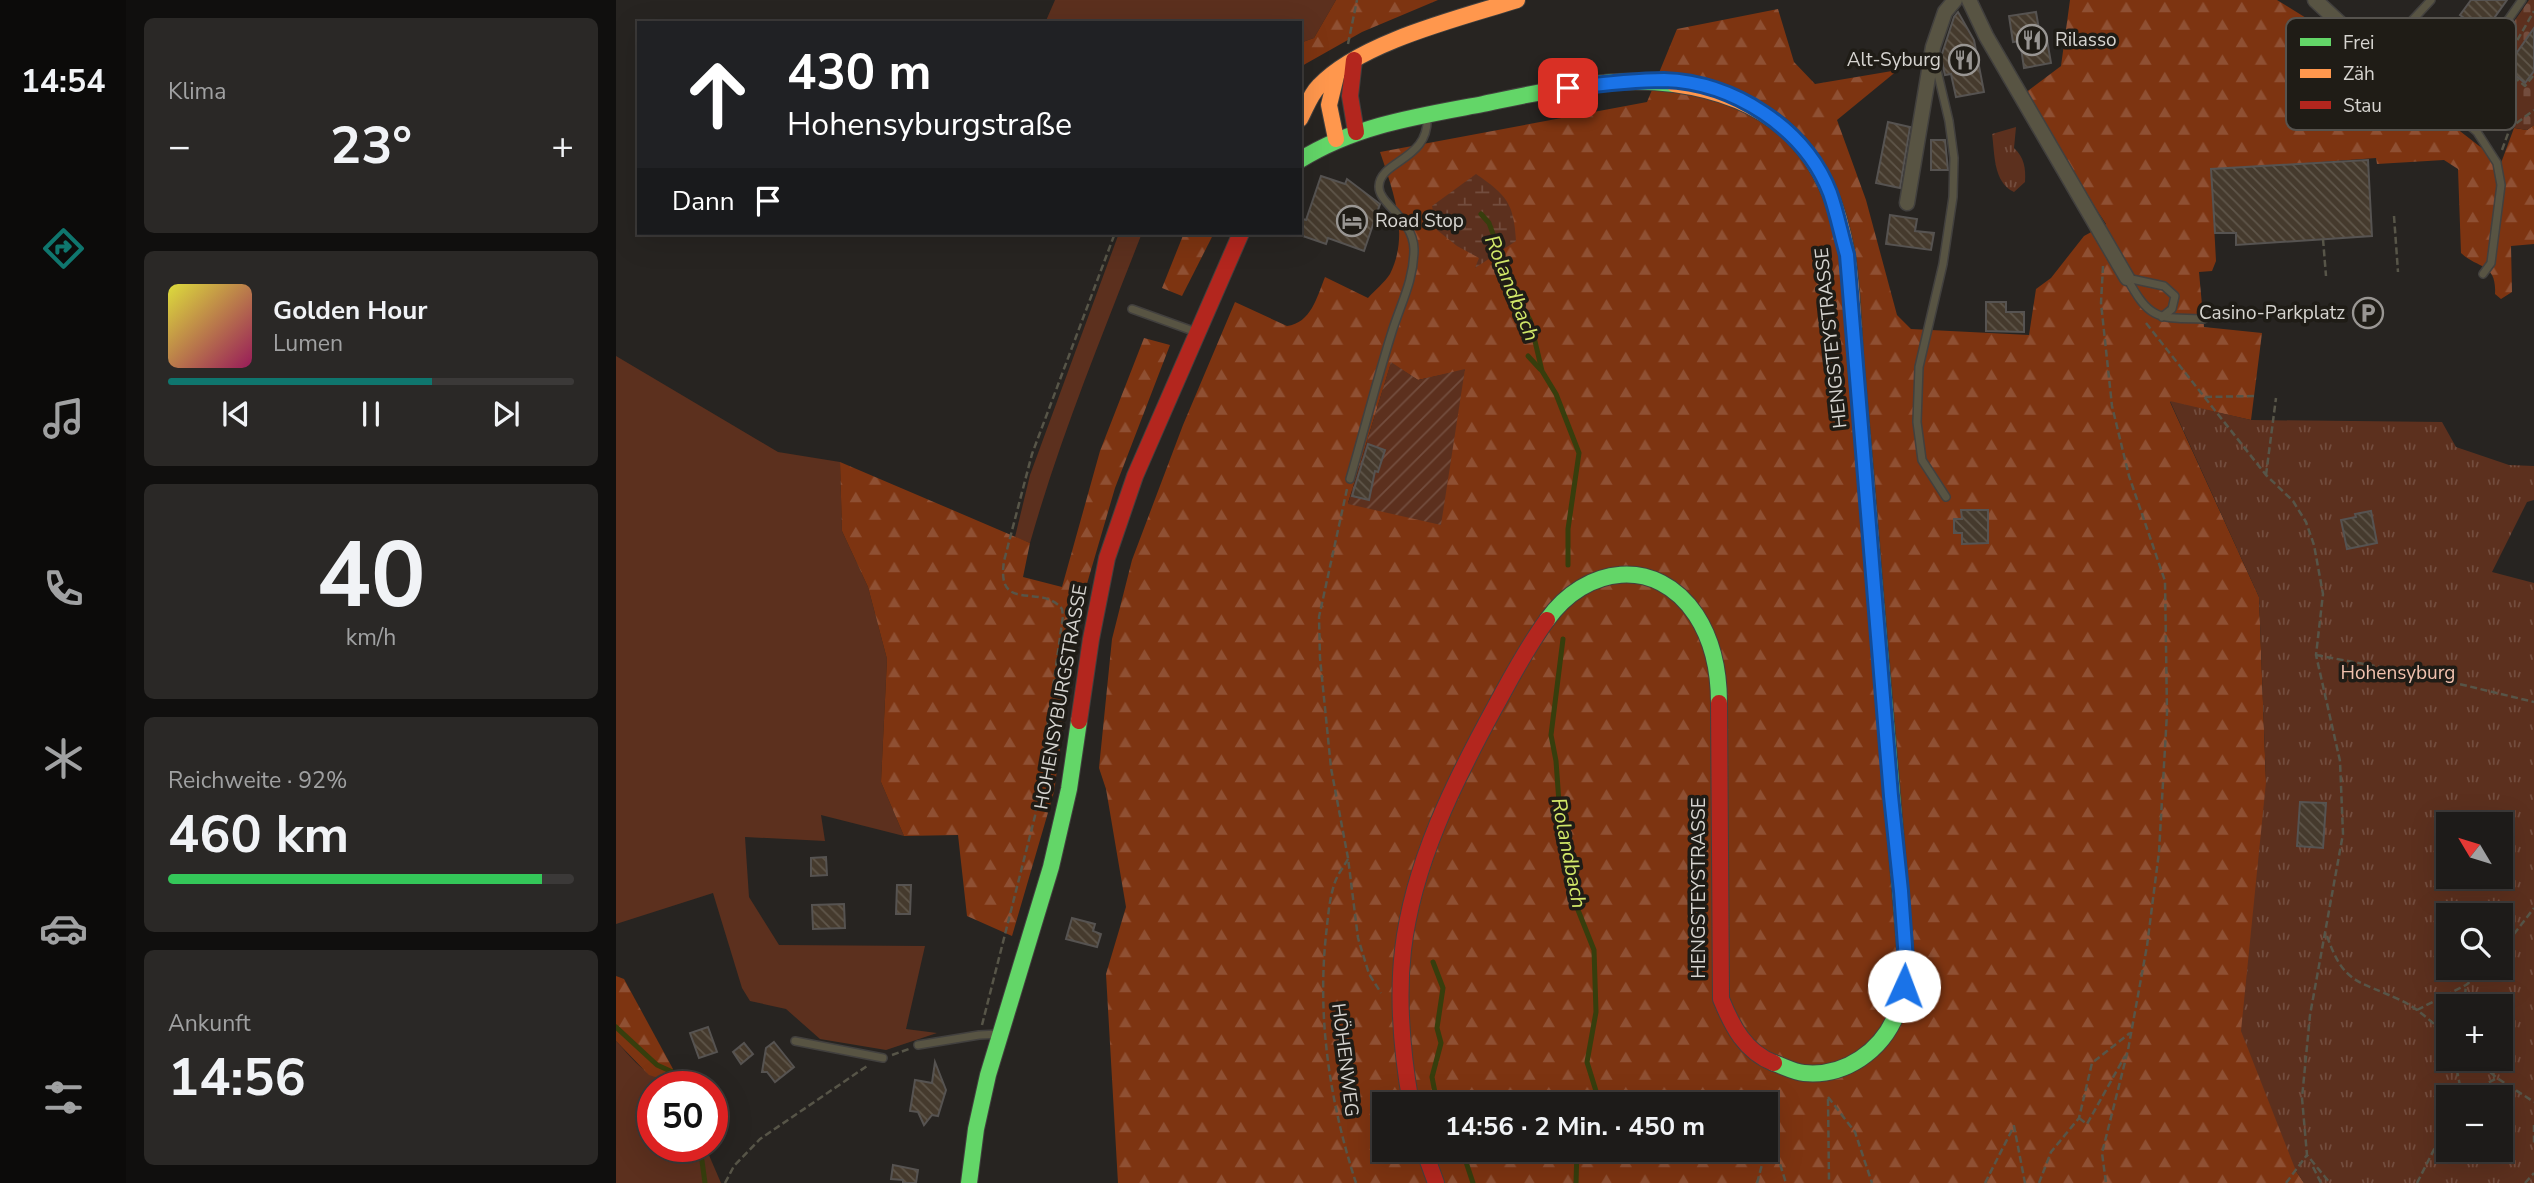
<!DOCTYPE html>
<html lang="de">
<head>
<meta charset="utf-8">
<style>
  body { margin:0; font-family:"Nunito Sans",sans-serif; background:#2a2826; color:#f1f3f6; height:100vh; display:flex; flex-direction:column; font-size:26px; white-space:nowrap }
  * { box-sizing:border-box; margin:0 }
  p { font-size:23px; color:#a0a1a2 }
  .icon { flex:none; width:38px; height:38px; fill:none; stroke:currentColor; stroke-width:2; stroke-linecap:round; stroke-linejoin:round }
  .map { position:relative; flex:1; overflow:hidden }
  .drawer { display:flex; flex-direction:column; gap:18px; padding:18px; background:#100f0e; width:490px }
  .drawer>* { flex:none }
  .banner { position:absolute; left:21px; top:21px; width:665px; height:214px; border-radius:0px; box-shadow:0 7px 28px #0002,0 0 0 2px #3b3938; background:#202124; color:#fff; overflow:hidden }
  .needle { width:46px; rotate:308deg }
  .controls { position:absolute; left:1820px; top:812px; display:grid; gap:14px }
  .controls a { display:grid; place-items:center; width:77px; height:77px; border-radius:0px; background:#1d1b19; box-shadow:0 7px 28px #0002,0 0 0 2px #3b3938; font-size:35px }
  .speed { position:absolute; left:21px; top:1071px; display:flex; gap:14px; font-size:35px; font-weight:700; text-align:center }
  .speed>* { display:grid; place-content:center; width:91px; height:91px; border-radius:50%; background:#1d1b19; box-shadow:0 7px 28px #0002,0 0 0 2px #3b3938; line-height:1 }
  .speed .limit { border:10px solid #d22; background:#fff; color:#111 }
  .pin { position:absolute; display:grid; place-items:center; width:60px; height:60px; color:#fff; margin:-30px; border-radius:14px; box-shadow:0 4px 10px #0006 }
  .me { position:absolute; width:77px; margin:-38px; rotate:2deg; stroke-linejoin:round; filter:drop-shadow(0 0 5px #0008) }
  .turn { display:flex; align-items:center; gap:24px; height:147px; padding:0 35px; font-size:32px }
  .turn .icon { width:91px; height:91px; stroke-width:2.5 }
  .turn b { display:block; font-size:49px; line-height:60px }
  .then { display:flex; align-items:center; height:66px; padding:0 35px; background:#0003; gap:14px; font-size:26px }
  .big { font-size:52px; font-weight:700; line-height:1.1 }
  .drawer .tile { flex:1; display:flex; flex-direction:column; justify-content:center; gap:10px; min-width:0; padding:0 24px; border-radius:10px; background:#2a2826 }
  .drawer .dial { align-items:center; gap:0 }
  .dial b { font-size:91px; line-height:1 }
  .song { display:flex; align-items:center; gap:21px }
  .cover { width:84px; height:84px; border-radius:10px; background:linear-gradient(135deg,hsl(60 70% 55%),hsl(330 70% 35%)) }
  .played { height:7px; border-radius:4px; background:linear-gradient(90deg,#0f766e 65%,#3b3938 65%) }
  .keys { display:flex; justify-content:space-around; direction:ltr }
  .heat { display:flex; justify-content:space-between; align-items:center; font-size:38px; direction:ltr }
  .charge { height:10px; border-radius:5px; background:linear-gradient(90deg,#34c759 92%,#3b3938 0) }
  .trip { position:absolute; left:756px; top:1092px; width:406px; height:70px; border-radius:0px; background:#1d1b19; box-shadow:0 7px 28px #0002,0 0 0 2px #3b3938; font-weight:700; line-height:70px; text-align:center }
  main { display:flex; flex:1; min-height:0 }
  .tab-bar { display:flex; flex-direction:column; width:126px; justify-content:space-around; align-items:center; background:#0c0b0a; color:#a0a1a2 }
  .tab-bar .icon { width:49px; height:49px }
  .tab-bar .current { color:#0f766e }
  .tab-bar b { font-size:32px; color:#f1f3f6 }
  .map>svg:first-child { display:block }
</style>
</head>
<body>
<main>
<nav class="tab-bar">
<b>14:54</b>
<svg class="icon current" aria-label="directions" viewBox="0 0 24 24"><path d="M12 3l9 9-9 9-9-9zM9 14v-3h6M13 9l2 2-2 2"/></svg>
<svg class="icon" aria-label="music" viewBox="0 0 24 24"><path d="M9 18V5l10-2v13"/><circle cx="6" cy="18" r="3"/><circle cx="16" cy="16" r="3"/></svg>
<svg class="icon" aria-label="phone" viewBox="0 0 24 24"><path d="M5 4h4l2 5-3 2q2 4 5 5l2-3 5 2v4C11 20 4 13 5 4z"/></svg>
<svg class="icon" aria-label="climate" viewBox="0 0 24 24"><path d="M12 3v18M4 7l16 10M4 17L20 7"/></svg>
<svg class="icon" aria-label="car" viewBox="0 0 24 24"><path d="M5 17H2v-5l4-1 3-4h7l3 4 3 1v5h-3M9 17h6M6 11h13"/><circle cx="7" cy="17" r="2"/><circle cx="17" cy="17" r="2"/></svg>
<svg class="icon" aria-label="filters" viewBox="0 0 24 24"><path d="M4 7h16M4 17h16"/><circle cx="9" cy="7" r="2"/><circle cx="15" cy="17" r="2"/></svg>
</nav>
<section class="drawer">
<div class="tile"><p>Klima</p>
<div class="heat"><a>−</a><b class="big">23°</b><a>+</a></div>
</div>
<div class="tile">
<div class="song"><i class="cover"></i><div><b>Golden Hour</b><p>Lumen</p></div></div>
<div class="played"></div>
<div class="keys"><svg class="icon" aria-label="previous" viewBox="0 0 24 24"><path d="M18 5L8 12l10 7zM5 5v14"/></svg><svg class="icon" aria-label="pause" viewBox="0 0 24 24"><path d="M8 5v14M16 5v14"/></svg><svg class="icon" aria-label="next" viewBox="0 0 24 24"><path d="M6 5l10 7-10 7zM19 5v14"/></svg></div>
</div>
<div class="tile dial"><b>40</b><p>km/h</p></div>
<div class="tile"><p>Reichweite · 92%</p><b class="big">460 km</b><div class="charge"></div></div>
<div class="tile"><p>Ankunft</p><b class="big">14:56</b></div>
</section>
<div class="map">
<svg width="1918" height="1183" viewBox="0 0 1918 1183">
  <defs>
    <pattern id="forest-firs" width="22" height="20" patternUnits="userSpaceOnUse" patternTransform="scale(1.75)"><rect width="22" height="20" fill="#7d3411"/><path d="M5 1l3.5 6h-7zM16 11l3.5 6h-7z" fill="#8f5033"/></pattern>
    <pattern id="wetland-marsh" width="20" height="14" patternUnits="userSpaceOnUse" patternTransform="scale(1.75)"><rect width="20" height="14" fill="#5c301e"/><path d="M1 5h8M5 5V1M11 12h8M15 12V8" fill="none" stroke="#734d3e"/></pattern>
    <pattern id="cemetery-stones" width="16" height="16" patternUnits="userSpaceOnUse" patternTransform="scale(1.75)"><rect width="16" height="16" fill="#5c301e"/><path d="M2 7V4a2 2 0 0 1 4 0v3zM10 15v-3a2 2 0 0 1 4 0v3z" fill="#734d3e"/></pattern>
    <pattern id="park-tufts" width="24" height="20" patternUnits="userSpaceOnUse" patternTransform="scale(1.75)"><rect width="24" height="20" fill="#5c301e"/><path d="M3 7l-1-3M5 7V3M7 7l1-3M15 17l-1-3M17 17v-4M19 17l1-3" fill="none" stroke="#734d3e"/></pattern>
    <pattern id="garden-furrows" width="10" height="10" patternUnits="userSpaceOnUse" patternTransform="scale(1.75)"><rect width="10" height="10" fill="#5c301e"/><path d="M-1 1l2-2M0 10L10 0M9 11l2-2" fill="none" stroke="#734d3e"/></pattern>
    <pattern id="building-back-hatch" width="6" height="6" patternUnits="userSpaceOnUse" patternTransform="scale(1.75)"><rect width="6" height="6" fill="#453a2d"/><path d="M-1 5l2 2M0 0l6 6M5-1l2 2" fill="none" stroke="#5f564a"/></pattern>
  </defs>
  <rect width="100%" height="100%" fill="#272421"/>
  <g fill="#5c301e">
    <path d="M439 0H720L698 38 684 43V23H429Z"/>
    <path d="M503 233H526C486 336 444 437 414 543L399 537 414 475Z"/>
    <path d="M0 356 162 452 224 462 226 531 252 587 271 659 265 782 288 836 205 815 209 841 129 837 133 897 163 945 309 946 290 1029 321 1033 270 1050 204 1039 170 1009 134 1001 126 988 97 893 0 924Z"/>
    <path d="M0 1041C17 1059 31 1081 57 1077L70 1087H37V1146H89L105 1183H0Z"/>
  </g>
  <g fill="url(#forest-firs)" fill-rule="evenodd">
    <path d="M720 0H822L746 32 684 67V43L698 38Z"/>
    <path d="M1454 0H1661L1732 44 1885 163 1898 128 1911 130 1918 125V244L1895 246 1896 292 1885 299 1879 294C1881 263 1862 269 1845 253L1842 169 1828 160 1761 164 1760 158 1595 170 1600 261 1596 271 1583 272 1588 327 1646 333 1635 420 1554 402 1643 597 1650 782 1680 1171 1688 1183H502L490 974 510 907 490 789 483 768 496 639 516 560 567 425 619 302 671 326C695 323 701 297 709 277L752 298C758 291 769 282 774 274 794 234 777 191 764 152L1031 102 1061 29 1162 9 1178 62 1199 84 1282 70 1221 120 1250 200 1281 315 1295 329 1413 335 1420 289 1435 278 1468 236 1490 224 1405 96 1445 66ZM775 363 802 380 849 370 732 503ZM768 1104H1150V1150H768Z"/>
    <path d="M568 233H598L566 296 546 288Z"/>
    <path d="M528 338 554 345 499 488 463 611 438 792 396 936 351 916 342 835 288 836 265 782 271 659 252 587 226 531 224 462 414 543 407 577 446 587 484 451Z"/>
    <path d="M0 976 8 979 57 1069 46 1079 33 1075 0 1041Z"/>
  </g>
  <path fill="url(#wetland-marsh)" d="M860 174C891 195 898 204 900 241L859 268 863 258 841 246 821 230 816 206Z"/>
  <path fill="url(#cemetery-stones)" d="M1913 0H1918V125L1911 130C1888 127 1859 117 1845 98Z"/>
  <g fill="url(#park-tufts)" fill-rule="evenodd">
    <path d="M1400 127 1398 148C1408 157 1410 168 1409 182L1398 192C1377 182 1379 154 1376 134Z"/>
    <path d="M1554 401 1635 420 1826 422 1840 447 1893 465 1918 466V500L1911 502 1876 572 1918 583V1183H1688L1680 1171 1625 1031 1650 782 1643 597ZM1832 824H1885V877H1832ZM1832 915H1885V968H1832ZM1832 1006H1885V1059H1832ZM1832 1097H1885V1150H1832Z"/>
  </g>
  <path fill="url(#garden-furrows)" d="M775 362 802 380 849 369 825 525 732 504Z"/>
  <g fill="none" stroke-linecap="round" stroke-linejoin="round">
    <g stroke="#373e0d" stroke-width="5">
      <path d="M865 214 873 223 880 242 884 270 914 320 926 371 940 394 963 453 952 529V565"/>
      <path d="M912 356 924 369"/>
      <path d="M947 639 935 735 940 761 945 830 959 860 960 905 978 950 980 1012 971 1062 984 1104"/>
      <path d="M817 962 827 988 821 1028 825 1043 816 1077 820 1098 825 1104"/>
      <path d="M0 1027 41 1065 72 1079 78 1087"/>
      <path d="M84 1146 89 1183"/>
      <path d="M846 1150 857 1183"/>
      <path d="M960 1183 961 1150"/>
    </g>
  </g>
  <g fill="url(#building-back-hatch)" stroke="#565351" stroke-width="2">
    <path d="M1855 0H1891L1868 32 1844 15Z"/>
    <path d="M1342 12 1358 40 1368 92 1340 97 1335 74 1329 75 1325 57 1338 17Z"/>
    <path d="M1420 12 1424 35 1430 34 1435 63 1408 68 1404 41 1397 42 1393 16Z"/>
    <path d="M1918 28V71L1909 83 1890 68Z"/>
    <path d="M1272 122 1294 127 1284 188 1260 183Z"/>
    <path d="M1315 140H1329L1332 170H1315Z"/>
    <path d="M1752 160 1756 236 1620 245V233H1599L1595 169Z"/>
    <path d="M705 176 729 184 731 179 764 204 748 251 712 238 710 244 681 234 684 233 687 219 690 220Z"/>
    <path d="M1274 215 1301 219 1299 231 1318 233 1315 250 1270 244Z"/>
    <path d="M1370 302H1390V312H1408V332L1370 331Z"/>
    <path d="M752 444 769 450 762 472 759 471 753 500 736 496Z"/>
    <path d="M1345 510H1372V543L1346 544V533H1338V519H1346Z"/>
    <path d="M1755 511 1761 543 1731 549 1725 520 1740 517 1739 514Z"/>
    <path d="M1684 802 1710 803 1707 848 1681 846Z"/>
    <path d="M210 857 211 875 195 876V858Z"/>
    <path d="M281 885H295L294 914H280Z"/>
    <path d="M228 904 229 928 197 929 196 905Z"/>
    <path d="M456 918 479 924 477 931 485 934 481 947 450 939Z"/>
    <path d="M92 1027 101 1052 83 1058 74 1033Z"/>
    <path d="M158 1042 178 1067 159 1082 151 1072H146L150 1048Z"/>
    <path d="M128 1043 137 1054 125 1064 117 1052Z"/>
    <path d="M319 1062 330 1090 322 1116 316 1115 308 1125 302 1112 294 1111 299 1080 316 1083Z"/>
    <path d="M277 1165 302 1170 300 1183H287V1180L275 1179Z"/>
  </g>
  <g fill="none" stroke-linecap="round" stroke-linejoin="round">
    <g stroke="#42403e" stroke-width="10">
      <g id="lane">
        <path d="M1764 55 1815 0"/>
        <path d="M1317 62 1320 66 1333 121 1338 158 1337 197 1327 264 1303 367 1301 422 1306 460 1330 497"/>
        <path d="M1831 107 1906 0"/>
        <path d="M1838 113 1861 132 1881 163 1885 185 1875 263 1867 274"/>
        <path d="M1511 278C1534 321 1542 318 1588 319"/>
        <path d="M1511 278 1548 286 1559 296 1556 309 1546 317"/>
        <path d="M516 309 580 332"/>
        <path d="M734 479C748 431 760 383 775 335 784 305 798 281 798 249 797 218 762 204 763 186 764 160 815 160 811 115"/>
        <path d="M179 1041 267 1058"/>
        <path d="M302 1045 363 1035 383 1034"/>
      </g>
    </g>
    <g stroke="#42403e" stroke-width="17">
      <g id="street">
        <path d="M1353 0 1370 36 1511 278"/>
        <path d="M1699 0 1727 26 1838 113"/>
        <path d="M1291 203 1317 47 1329 12 1339 0"/>
      </g>
    </g>
    <g stroke="#42403e" stroke-width="18">
      <g id="fast">
        <path d="M684 160C740 125 803 116 867 104 929 91 995 75 1058 84"/>
        <path d="M931 620C969 566 1040 555 1080 615 1097 641 1103 673 1103 703"/>
        <path d="M1158 1063C1167 1066 1178 1072 1188 1073 1229 1077 1266 1051 1281 1013 1288 997 1289 978 1290 960L1257 567"/>
        <path d="M353 1183 360 1129 372 1075 435 867 453 789 463 721"/>
      </g>
    </g>
    <g stroke="#42403e" stroke-width="18">
      <g id="slow">
        <path d="M1058 84C1161 98 1214 153 1231 255 1237 291 1237 330 1240 366 1246 433 1252 500 1257 567"/>
        <path d="M684 119C690 108 694 95 703 86 744 42 844 18 901 0"/>
        <path d="M720 139 713 105 721 72"/>
      </g>
    </g>
    <g stroke="#42403e" stroke-width="18">
      <g id="jam">
        <path d="M738 60 734 96 740 132"/>
        <path d="M1103 703 1105 999C1116 1026 1129 1052 1158 1063"/>
        <path d="M463 721 475 639 491 558 519 476 625 233"/>
        <path d="M795 1104C786 1053 781 1002 787 950 797 864 838 782 879 707 895 678 911 647 931 620"/>
        <path d="M808 1150 820 1183"/>
      </g>
    </g>
    <g stroke="#575548" stroke-width="2.5" stroke-dasharray="7 3.5" stroke-linecap="butt">
      <path d="M732 44 741 0"/>
      <path d="M1917 76 1909 86 1886 67 1918 11"/>
      <path d="M1886 150 1894 128 1918 110"/>
      <path d="M1778 216 1782 272"/>
      <path d="M1707 239 1710 276"/>
      <path d="M1487 266 1485 303 1496 406 1513 476 1549 581 1551 713 1543 852 1531 946 1512 1050 1486 1153 1490 1183"/>
      <path d="M1530 323 1650 475 1677 501 1690 522 1698 545 1707 594 1700 655 1724 761 1727 834 1694 1015 1686 1098 1691 1155 1714 1183"/>
      <path d="M1589 397 1638 396"/>
      <path d="M1650 475 1660 398"/>
      <path d="M731 489 703 617 704 658 715 768 732 858 742 938 753 974 765 993"/>
      <path d="M1700 655 1806 675 1918 702"/>
      <path d="M732 859C728 866 722 874 719 882 713 899 712 918 710 935 701 1019 714 1103 740 1183"/>
      <path d="M1711 936C1728 985 1742 980 1784 1000 1802 1008 1818 1024 1832 1037"/>
      <path d="M1885 951 1918 908"/>
      <path d="M1848 1006 1850 985"/>
      <path d="M1801 1010 1850 985 1871 968"/>
      <path d="M366 1025 419 816 447 616 446 609C425 582 380 615 388 561L416 454 499 233"/>
      <path d="M276 1055 293 1049"/>
      <path d="M1843 1059 1841 1071 1846 1095"/>
      <path d="M1858 1059 1881 1078 1918 1102"/>
      <path d="M1212 1097 1239 1132 1256 1183"/>
      <path d="M1845 1097 1881 1078"/>
      <path d="M1212 1099 1213 1183"/>
      <path d="M1463 1118 1471 1124 1509 1056"/>
      <path d="M1918 1125V1144"/>
      <path d="M1150 1149 1153 1137 1160 1151 1170 1183"/>
      <path d="M1697 1167 1705 1183"/>
      <path d="M109 1183 118 1166 144 1139 251 1066"/>
      <path d="M1141 1183 1150 1150"/>
      <path d="M1369 1183 1398 1126 1409 1183"/>
      <path d="M1423 1183 1435 1152 1463 1118 1476 1063 1514 1033"/>
      <path d="M1670 1183 1691 1155"/>
      <path d="M1801 1183 1832 1122"/>
      <path d="M1909 1183 1918 1173"/>
    </g>
    <use href="#lane" stroke="#585443" stroke-width="7"/>
    <use href="#street" stroke="#585443" stroke-width="14"/>
    <use href="#fast" stroke="#63d668" stroke-width="16"/>
    <use href="#slow" stroke="#ff974d" stroke-width="16"/>
    <use href="#jam" stroke="#b3261e" stroke-width="16"/>
  </g>
  <g fill="none" stroke-linecap="round" stroke-linejoin="round">
    <g stroke="#114b97" stroke-width="18">
      <path id="route" d="M952 88C984 84 1016 80 1048 80 1117 82 1189 128 1214 193 1221 213 1225 234 1231 255L1275 796 1285 891 1290 960 1288 986"/>
    </g>
    <use href="#route" stroke="#1a73e8" stroke-width="12"/>
  </g>
  <defs>
    <g id="restaurant-ring" transform="scale(1.575)"><circle r="9.5" fill="#1f1c16" stroke="#999693" stroke-width="1.5"/><path d="M-5-6h1v4h1v-4h1v4h1v-4h1v5L-1.5 .5V6h-2V.5L-5-1ZM5-6V6H3V1.5H1.5Q1.5-4 5-6Z" fill="#999693"/></g>
    <g id="hotel-ring" transform="scale(1.575)"><circle r="9.5" fill="#1f1c16" stroke="#999693" stroke-width="1.5"/><path d="M-6-4.5h1.5V1H6V5H4.5V3h-9V5H-6ZM-4 0a1.8 1.8 0 1 1 3.6 0ZM.5 0V-2.5h3Q6-2.5 6 0Z" fill="#999693"/></g>
    <g id="parking-ring" transform="scale(1.575)"><circle r="9.5" fill="#1f1c16" stroke="#999693" stroke-width="1.5"/><path d="M-3.5-5.5H1a3.5 3.5 0 0 1 0 7H-1V5.5H-3.5ZM-1-3.4V-.6H.8a1.4 1.4 0 0 0 0-2.8Z" fill="#999693"/></g>
  </defs>
  <g fill-rule="evenodd">
    <use href="#restaurant-ring" x="1416" y="40"/>
    <use href="#restaurant-ring" x="1348" y="60"/>
    <use href="#hotel-ring" x="736" y="221"/>
    <use href="#parking-ring" x="1752" y="313"/>
  </g>
  <g text-anchor="middle" dominant-baseline="central" stroke-width="7" stroke-linejoin="round" paint-order="stroke">
    <g font-size="19" fill="#d6d4d0" stroke="#1f1c16" text-anchor="start">
      <text x="1439" y="40">Rilasso</text>
      <text x="1325" y="60" text-anchor="end">Alt-Syburg</text>
      <text x="759" y="221">Road Stop</text>
      <text x="1729" y="313" text-anchor="end">Casino-Parkplatz</text>
    </g>
    <g font-size="19" fill="#d6d4d0" stroke="#1f1c16">
      <text transform="translate(1215 338) rotate(-96)">HENGSTEYSTRASSE</text>
      <text transform="translate(445 697) rotate(-80)">HOHENSYBURGSTRASSE</text>
      <text transform="translate(1083 888) rotate(-90)">HENGSTEYSTRASSE</text>
      <text transform="translate(729 1060) rotate(83)">HÖHENWEG</text>
    </g>
    <g font-size="19" fill="#f1c1ae" stroke="#1f1c16">
      <text x="1782" y="673">Hohensyburg</text>
    </g>
    <g font-size="21" font-style="italic" fill="#d1e768" stroke="#1f1c16">
      <text transform="translate(896 288) rotate(68)">Rolandbach</text>
      <text transform="translate(953 853) rotate(79)">Rolandbach</text>
    </g>
  </g>
  <rect x="1670" y="18" width="230" height="112" rx="10" fill="#1f1c16" stroke="#56534e" stroke-width="2"/>
  <rect x="1684" y="38" width="31" height="8" fill="#63d668"/>
  <rect x="1684" y="69" width="31" height="9" fill="#ff974d"/>
  <rect x="1684" y="101" width="31" height="8" fill="#b3261e"/>
  <g font-size="19" fill="#d6d4d0">
    <text x="1727" y="49">Frei</text>
    <text x="1727" y="80">Zäh</text>
    <text x="1727" y="112">Stau</text>
  </g>
</svg>
<div class="controls">
<a><svg class="needle" viewBox="-14 -14 28 28"><path d="M0-13l5 13h-10z" fill="#e53935"/><path d="M0 13l5-13h-10z" fill="#a0a1a2"/></svg></a>
<a><svg class="icon" aria-label="search" viewBox="0 0 24 24"><circle cx="10" cy="10" r="6"/><path d="M15 15l6 6"/></svg></a>
<a>+</a>
<a>−</a>
</div>
<div class="speed"><div class="limit">50</div></div>
<div class="pin" style="left:952px;top:88px;background:#d93025"><svg class="icon" aria-label="arrive" viewBox="0 0 24 24"><path d="M6 21V4h12l-3 4 3 4H6"/></svg></div>
<svg class="me" style="left:1288px;top:986px" viewBox="-20 -20 40 40"><circle r="19" fill="#fff"/><path d="M0-13L10 11 0 6-10 11z" fill="#1a73e8"/></svg>
<div class="trip">14:56 · 2 Min. · 450 m</div>
<div class="banner">
<div class="turn"><svg class="icon" aria-label="ahead" viewBox="0 0 24 24"><path d="M12 20V5M6 11l6-6 6 6"/></svg><div><b>430 m</b>Hohensyburgstraße</div></div>
<div class="then">Dann<svg class="icon" aria-label="arrive" viewBox="0 0 24 24"><path d="M6 21V4h12l-3 4 3 4H6"/></svg></div>
</div>
</div>
</main>
</body>
</html>
